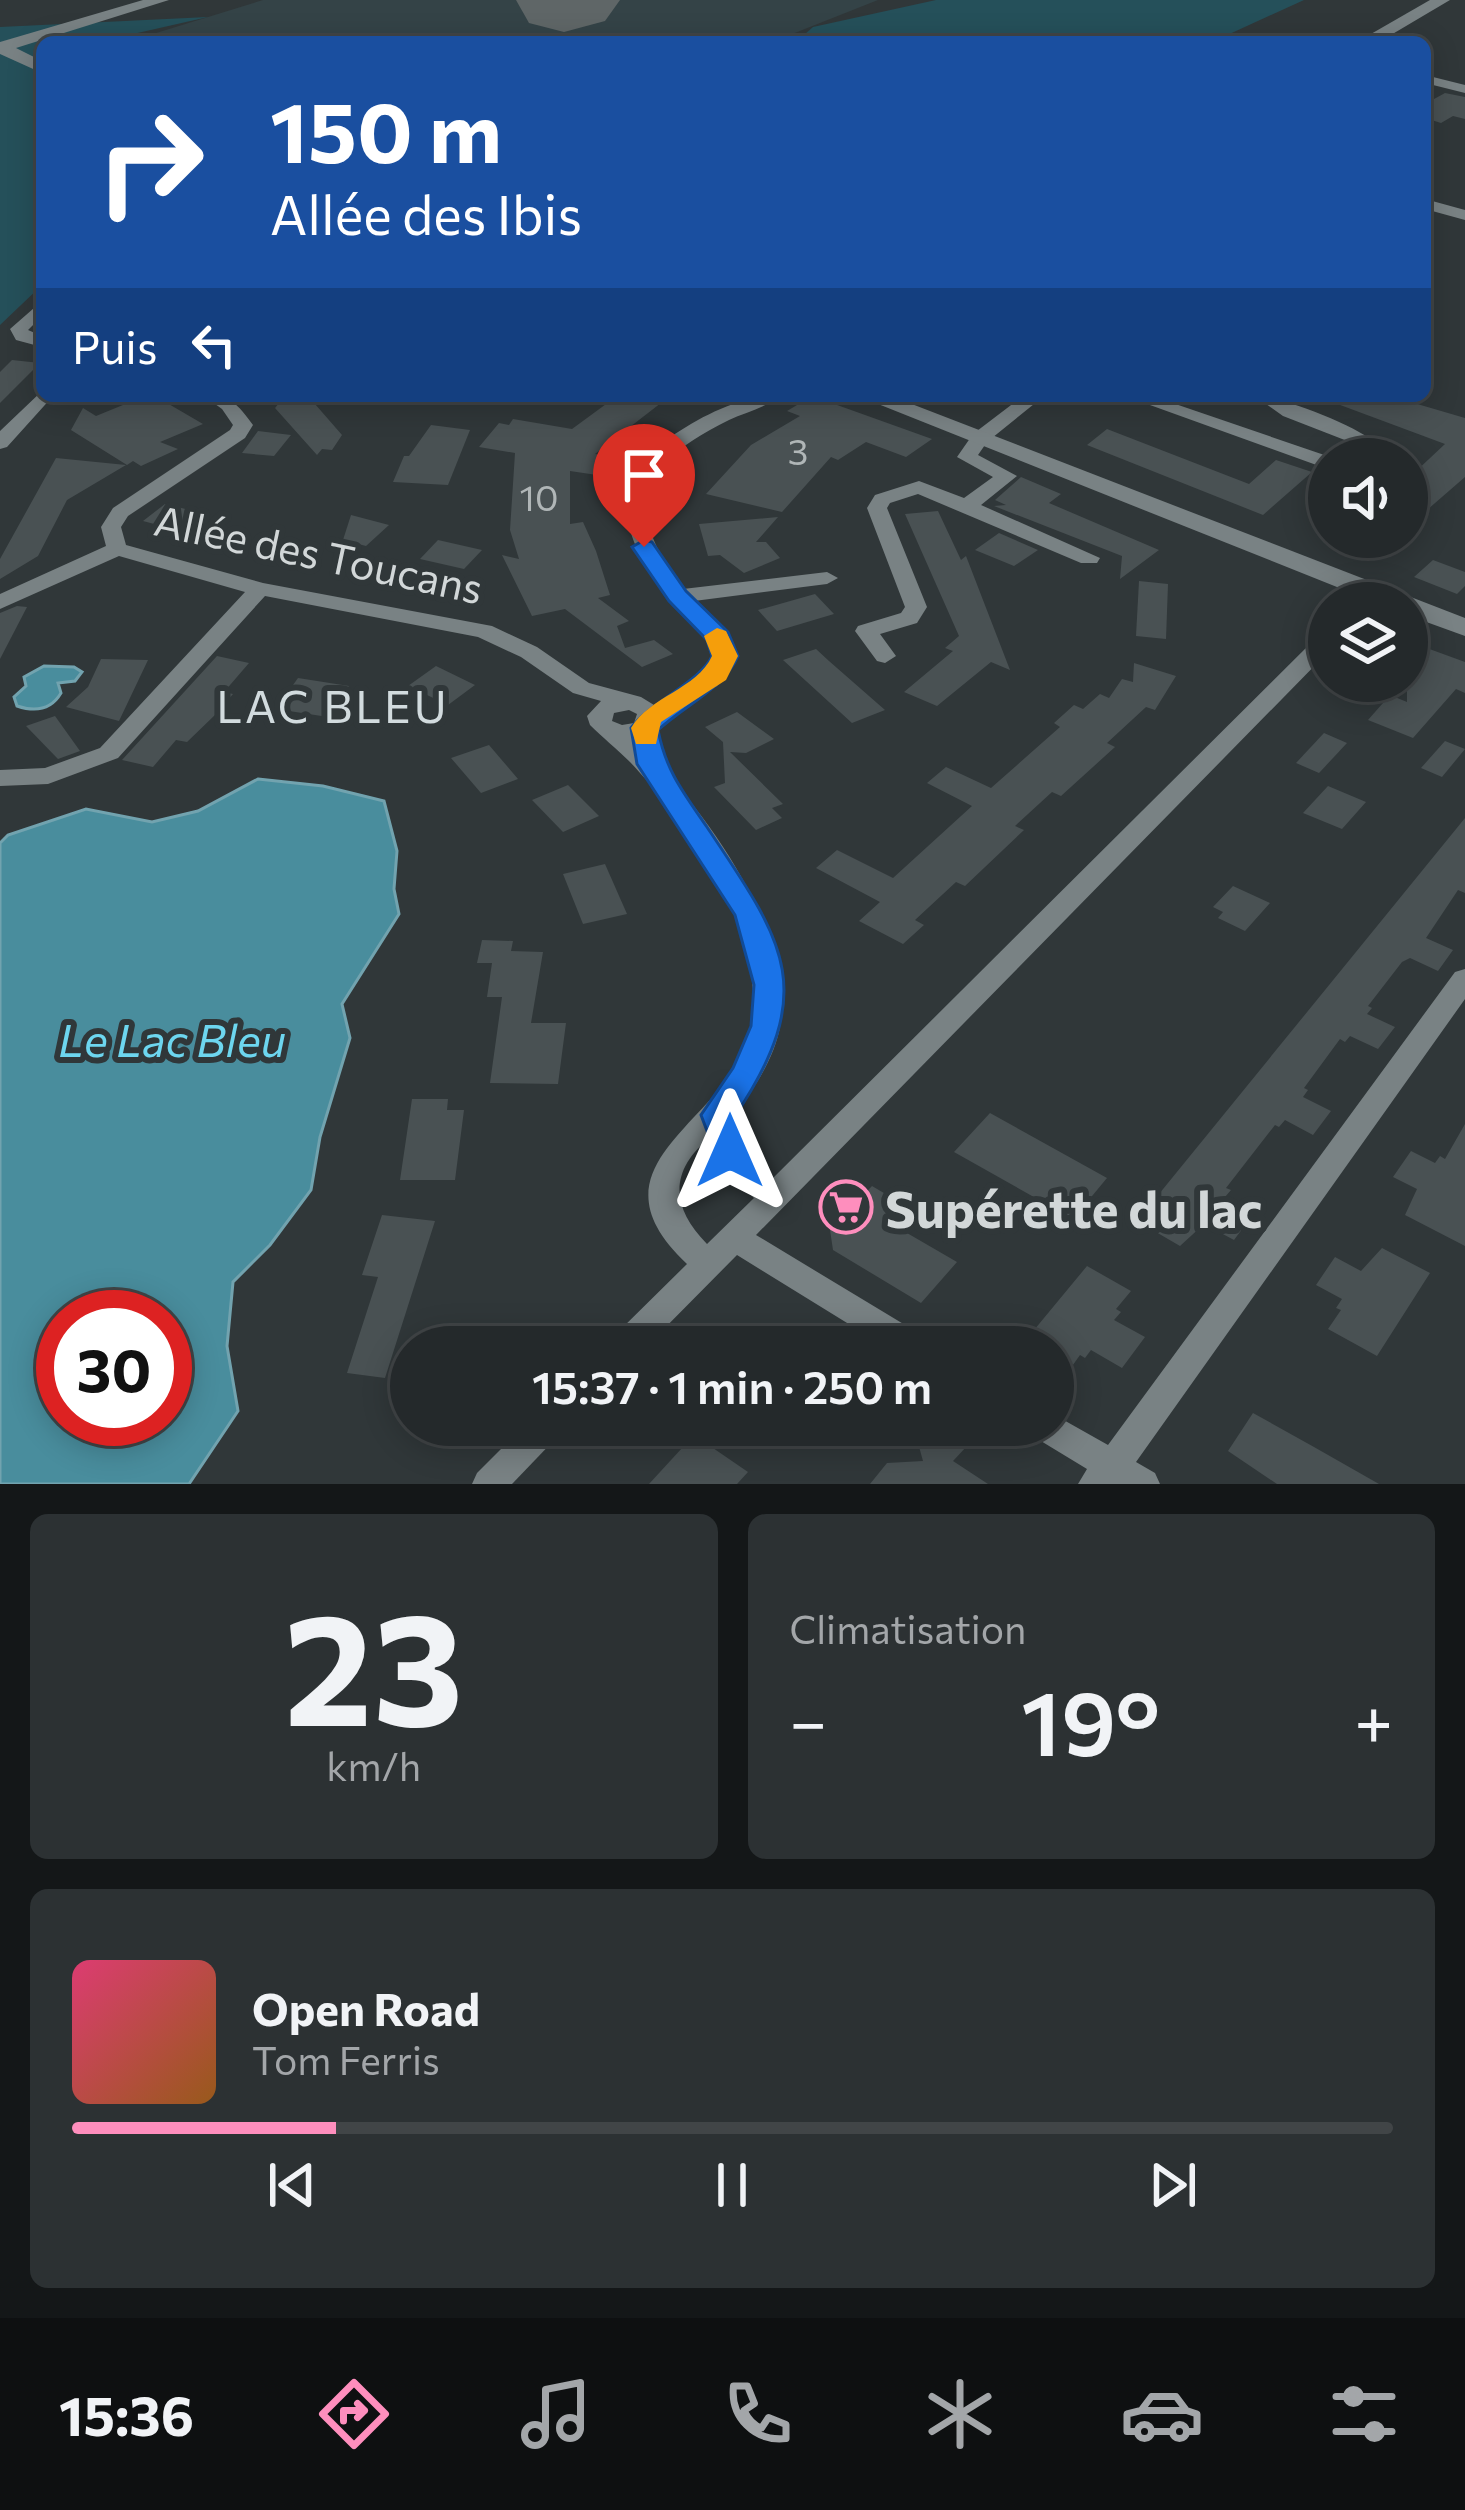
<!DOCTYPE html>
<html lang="fr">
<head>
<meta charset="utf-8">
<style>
  body { margin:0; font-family:Commissioner,sans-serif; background:#2c3133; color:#f1f3f6; height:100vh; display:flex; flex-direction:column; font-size:45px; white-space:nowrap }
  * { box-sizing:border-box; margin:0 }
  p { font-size:39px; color:#a3a6a9 }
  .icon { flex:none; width:66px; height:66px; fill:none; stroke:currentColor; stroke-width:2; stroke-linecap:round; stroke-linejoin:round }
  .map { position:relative; height:1484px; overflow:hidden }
  .sheet { display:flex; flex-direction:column; gap:30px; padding:30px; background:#141718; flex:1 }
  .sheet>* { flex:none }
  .top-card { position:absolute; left:36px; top:36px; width:1395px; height:366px; border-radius:18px; box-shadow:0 6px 30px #0003,0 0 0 3px #414547; background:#1a4fa0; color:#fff; overflow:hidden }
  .tools { position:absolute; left:1308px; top:438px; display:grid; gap:24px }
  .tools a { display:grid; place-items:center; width:120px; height:120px; border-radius:50%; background:#24292b; box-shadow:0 6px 30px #0003,0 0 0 3px #414547; font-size:60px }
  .speed { position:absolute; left:36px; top:1290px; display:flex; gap:24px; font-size:60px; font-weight:700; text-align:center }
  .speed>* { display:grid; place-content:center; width:156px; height:156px; border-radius:50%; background:#24292b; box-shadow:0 6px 30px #0003,0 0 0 3px #414547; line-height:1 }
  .speed .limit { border:18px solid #d22; background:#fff; color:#111 }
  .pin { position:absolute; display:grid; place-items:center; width:102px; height:102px; color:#fff; margin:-123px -51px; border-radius:50% 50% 50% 0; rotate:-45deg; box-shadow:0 0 12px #0007 }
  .pin .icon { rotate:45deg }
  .me { position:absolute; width:132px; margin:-66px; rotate:0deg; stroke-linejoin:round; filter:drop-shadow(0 0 9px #0008) }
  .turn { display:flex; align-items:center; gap:42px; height:252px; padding:0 36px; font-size:54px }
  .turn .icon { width:156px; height:156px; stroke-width:2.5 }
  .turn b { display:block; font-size:84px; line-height:102px }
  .then { display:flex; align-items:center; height:114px; padding:0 36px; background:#0003; gap:24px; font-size:45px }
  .big { font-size:90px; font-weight:600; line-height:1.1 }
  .sheet .tile { flex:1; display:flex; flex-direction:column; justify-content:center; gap:18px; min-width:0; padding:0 42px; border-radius:18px; background:#2c3133 }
  .sheet .dial { align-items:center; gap:0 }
  .dial b { font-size:156px; line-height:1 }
  .song { display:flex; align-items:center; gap:36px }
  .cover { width:144px; height:144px; border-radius:18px; background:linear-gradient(135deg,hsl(340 70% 55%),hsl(30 70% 35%)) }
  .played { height:12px; border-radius:6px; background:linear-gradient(90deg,#fe8ebd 20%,#414547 20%) }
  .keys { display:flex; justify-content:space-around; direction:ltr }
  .heat { display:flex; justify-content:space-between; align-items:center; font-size:66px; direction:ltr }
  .sheet .tiles { flex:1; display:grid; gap:30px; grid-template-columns:1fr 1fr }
  .tile:last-child { grid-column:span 2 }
  .trip { position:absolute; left:390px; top:1326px; width:684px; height:120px; border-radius:60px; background:#24292b; box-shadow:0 6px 30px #0003,0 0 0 3px #414547; font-weight:600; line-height:120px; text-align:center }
  .dock { display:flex; height:192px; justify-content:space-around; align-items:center; background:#0e1011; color:#a3a6a9 }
  .dock .icon { width:84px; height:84px }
  .dock .current { color:#fe8ebd }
  .dock b { font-size:54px; color:#f1f3f6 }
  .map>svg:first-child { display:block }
</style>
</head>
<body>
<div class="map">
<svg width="1465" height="1484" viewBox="0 0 1465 1484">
  <rect width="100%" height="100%" fill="#303739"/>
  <path fill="#344347" d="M263 0H878L772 42H127Z"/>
  <g fill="#25505a">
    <path d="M936 0H1304L1212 42H796L813 27Z"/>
    <path d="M208 17 98 42H42V55L36 57 42 60V285L0 325V27Z"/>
  </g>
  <g fill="#498d9d" stroke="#72a3af" stroke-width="3" fill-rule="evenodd">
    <path d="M44 666 74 667 82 672 75 681 58 683 61 693C51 710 35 712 17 706L14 697 26 686 24 677Z"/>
    <path d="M258 779 323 786 384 801 397 851 394 889 399 914 342 1004 350 1038 320 1137 311 1190 270 1245 233 1282 227 1346 238 1411 189 1484H0V843L8 835 86 809 152 822 198 811ZM63 1317H165V1419H63Z"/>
  </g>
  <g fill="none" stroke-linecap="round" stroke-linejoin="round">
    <path fill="#5f6667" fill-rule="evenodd" d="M528 0H582L585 4 579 12 565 16 534 8Z"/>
    <path fill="#5f6667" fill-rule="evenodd" d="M516 0H620L605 21 564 32 529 23Z"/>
  </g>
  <g fill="#495153">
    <path d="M1445 93 1465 97V119L1453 116 1441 123 1425 118V104Z"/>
    <path d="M12 360 40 363 0 403V372Z"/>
    <path d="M145 396H155L203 424 160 442 178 449 141 466 133 461 127 465 71 430 83 408 96 416Z"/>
    <path d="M285 396H308L342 435 332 450 322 449 317 455 275 408Z"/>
    <path d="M617 396H670L595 454 628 459 617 478 570 471V524L583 522 596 551 610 595 598 598 629 621 617 626 625 648 654 640 673 654 642 667 565 609 532 616 502 555 519 559 510 530 515 453 479 447 499 423 509 425 513 419 572 429Z"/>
    <path d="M812 396 932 439 906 457 866 442 838 460 831 457 782 512 706 494 751 445 800 416 787 411Z"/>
    <path d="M1316 396H1390L1465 418V477L1427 510 1407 503V489L1419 477 1413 474 1445 444Z"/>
    <path d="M431 425 470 430 448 485 393 482 404 456H409Z"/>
    <path d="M1107 429 1249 484 1276 460 1312 472 1263 515 1087 445Z"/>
    <path d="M258 431 291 435 274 456 242 453Z"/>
    <path d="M56 458 126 465 67 500 38 556 0 579V559Z"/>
    <path d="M1021 477 1061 494 1049 503 1159 550 1120 579 1122 556 994 506 1006 505 995 500Z"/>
    <path d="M165 504 206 514 184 532 143 521Z"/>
    <path d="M938 511 961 560 966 556 1010 670 991 662 937 706 904 692 953 651 945 648 959 636 905 514Z"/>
    <path d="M351 515 389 525 366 546 343 540Z"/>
    <path d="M778 517 756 542H766L780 558 744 573 720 555 708 556 699 524Z"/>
    <path d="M999 533 1038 550 1014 566 975 550Z"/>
    <path d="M438 540 482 550 464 569 420 559Z"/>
    <path d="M1433 560 1465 572V586L1457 594 1414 577Z"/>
    <path d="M1139 581 1168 584 1166 639 1136 636Z"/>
    <path d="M815 594 834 614 777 631 758 610Z"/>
    <path d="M17 606 27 607 0 659V613Z"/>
    <path d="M1407 646 1420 651 1424 647 1465 662V693L1456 689 1413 738 1368 720 1390 695 1407 702Z"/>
    <path d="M816 649 829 661 885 710 852 723 783 660Z"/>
    <path d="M217 656 249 663 224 692 233 694 216 714 187 742 176 740 153 767 122 760Z"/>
    <path d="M101 659 148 660 119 721 66 707 88 687Z"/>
    <path d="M1134 663 1176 676 1155 710 1146 707 1107 743 1115 747 1061 796 1052 792 1015 826 1024 830 965 886 956 882 915 920 924 925 903 944 859 921 880 902 816 868 837 850 893 878 972 806 927 783 946 767 991 788 1060 727 1054 723 1074 705 1083 709 1100 694 1109 698 1122 679 1133 682Z"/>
    <path d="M436 666 475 685 448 705 408 686Z"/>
    <path d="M298 678 349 686 328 717 276 709Z"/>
    <path d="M737 712 774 739 746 753 730 752 783 804 772 808 782 818 756 830 714 787 725 783 723 742 705 727Z"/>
    <path d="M55 716 80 751 58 759 26 726Z"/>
    <path d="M1324 733 1347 743 1319 773 1296 763Z"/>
    <path d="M1445 741 1465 749 1442 777 1421 768Z"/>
    <path d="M489 745 518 779 481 793 451 758Z"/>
    <path d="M568 785 599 816 563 832 532 800Z"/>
    <path d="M1328 786 1366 802 1342 829 1303 813Z"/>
    <path d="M1465 818V893L1458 890 1426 938 1453 950 1438 971 1410 958 1402 962 1368 1006 1372 1008 1367 1014 1395 1027 1378 1049 1350 1036 1345 1042 1340 1039 1304 1088 1308 1090 1303 1097 1331 1111 1313 1135 1285 1120 1279 1127 1275 1125 1226 1188 1231 1190 1225 1197 1254 1213 1234 1240 1204 1224 1180 1246 1137 1221Z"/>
    <path d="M605 864 627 914 583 924 563 874Z"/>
    <path d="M1233 886 1270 903 1245 931 1218 918 1223 912 1213 907Z"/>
    <path d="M482 940 513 941 511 951 543 952 531 1023H566L558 1084 490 1083 502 997H487L492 963H477Z"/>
    <path d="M412 1099H448L447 1110H464L455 1180H400Z"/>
    <path d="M990 1113 1107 1178 1073 1219 954 1152Z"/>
    <path d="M1465 1124V1246L1405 1215 1417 1189 1393 1177 1411 1151 1435 1163 1440 1156 1445 1159Z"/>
    <path d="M872 1186 923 1216 907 1233 957 1262 921 1303 833 1250 830 1230Z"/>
    <path d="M382 1215 435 1221 385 1378 347 1373 378 1277 362 1275Z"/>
    <path d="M1382 1248 1430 1273 1377 1356 1328 1329 1341 1310 1336 1308 1342 1299 1316 1285 1335 1257 1361 1271Z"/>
    <path d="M1087 1266 1131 1291 1116 1309 1121 1312 1114 1320 1145 1337 1122 1368 1091 1350 1085 1358 1080 1355 1053 1393V1347H1020Z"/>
    <path d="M1253 1413 1314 1447 1379 1484H1277L1228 1451Z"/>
    <path d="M913 1425H937L968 1445 953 1461 988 1484H870L887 1463 923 1461Z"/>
    <path d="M694 1435 748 1472 737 1484H649Z"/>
  </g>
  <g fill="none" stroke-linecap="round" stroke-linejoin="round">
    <g fill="#798284" fill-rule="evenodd">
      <path d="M1425 75 1465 85V93L1425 83Z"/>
      <path d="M1425 199 1465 210V220L1425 209Z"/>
      <path d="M42 301V316L28 330 42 336V347L16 340 10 329Z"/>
      <path d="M42 391V396H53L7 447 0 449V431Z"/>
      <path d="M204 396C231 396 237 403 253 425L245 438 128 516 121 527 126 545 263 583 492 626 537 647 589 683 641 697 654 705 700 676 714 656C706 630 683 619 668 598 627 545 600 485 669 438 703 415 739 396 780 396 767 407 746 412 729 420 640 464 621 506 683 589L827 572 838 578 827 584 694 601 721 627 736 656 717 686 658 722 652 733 633 738C698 800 797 931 780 1027 774 1059 753 1091 733 1116L751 1158 773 1178 1321 633 1329 631V651L756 1235 925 1337 929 1347H886L737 1255 646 1347H609L613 1337 687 1264C574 1158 744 1119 753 1019 761 925 691 827 630 762 617 749 602 737 590 725L587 716 601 701 573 693 521 657 478 637 265 596 118 758 48 784 0 786V770L45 768 100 748 245 592 119 556 0 609V594L106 546 101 527 113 508 230 430 233 425 222 409ZM629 710 637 714 634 723 622 725 612 721 614 713ZM712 1136 728 1173 754 1198 707 1244C670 1207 669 1169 712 1136Z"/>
      <path d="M1023 396H1044L987 442 978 455 1017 476 981 505 1100 558 1097 563H1081L918 494 890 503 887 508 927 607 917 623 880 634 896 656 885 663 877 661 855 631 858 626 901 613 905 607 867 508 875 495 919 481 964 498 993 477 957 457 973 434Z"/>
      <path d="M1125 396H1152L1336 459H1329V469L1322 467Z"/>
      <path d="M1255 396C1281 396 1359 426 1380 446L1382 459H1362L1363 451 1355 444 1283 416Z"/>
      <path d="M1465 969V999L1136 1462 1155 1473 1160 1484H1078L1087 1469 1031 1435 1026 1425H1053V1414L1108 1445 1455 972Z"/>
      <path d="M525 1425H564L559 1435 512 1484H472L477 1473Z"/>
    </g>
    <g fill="#798284" fill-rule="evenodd">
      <path d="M143 0H169L16 48 42 61V73L0 54V42Z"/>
      <path d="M1430 0H1450L1379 42H1357Z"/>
      <path d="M858 396H891L1465 618V636L1407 615V603H1377Z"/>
    </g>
  </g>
  <path fill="#1a73e8" stroke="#114b97" stroke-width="3" d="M644 540 652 542 686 591 728 632 738 656C724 688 685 705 658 730 666 771 683 792 707 827 784 942 820 989 735 1116L748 1151 743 1160 730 1164 718 1160 701 1115 733 1068 751 1026 754 985 735 915 637 764 631 728C651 702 702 680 712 656L707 640 669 601 632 547Z"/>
  <path fill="#f59e0b" d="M717 628 726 631 738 656 726 680 661 722 656 744H636L631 728C650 696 697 689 712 656L704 636Z"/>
  <defs>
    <g id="supermarket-ring" transform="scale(2.7)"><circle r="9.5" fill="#303739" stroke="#fe8ebd" stroke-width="1.5"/><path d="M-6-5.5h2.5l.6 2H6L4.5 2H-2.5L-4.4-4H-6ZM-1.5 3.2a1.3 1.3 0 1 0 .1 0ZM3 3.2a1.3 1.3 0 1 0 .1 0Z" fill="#fe8ebd"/></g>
  </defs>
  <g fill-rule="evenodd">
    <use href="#supermarket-ring" x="846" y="1207"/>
  </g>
  <g text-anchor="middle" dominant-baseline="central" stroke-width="12" stroke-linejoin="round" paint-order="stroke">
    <g font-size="36" fill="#b0b6b7">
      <text x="798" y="450">3</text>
      <text x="539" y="496">10</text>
    </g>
    <g font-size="42" fill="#d2d7d8" stroke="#303739">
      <text transform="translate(319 553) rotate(12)">Allée des Toucans</text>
    </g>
    <g font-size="45" letter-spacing="3" fill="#d2dbde" stroke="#303739">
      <text x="333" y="704">LAC BLEU</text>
    </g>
    <g font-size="45" font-style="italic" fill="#6dd6ef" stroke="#303739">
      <text x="172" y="1038">Le Lac Bleu</text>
    </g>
    <g font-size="51" font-weight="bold" fill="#d2d7d8" stroke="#303739" text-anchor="start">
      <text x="885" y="1207">Supérette du lac</text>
    </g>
  </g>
</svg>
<div class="tools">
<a><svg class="icon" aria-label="sound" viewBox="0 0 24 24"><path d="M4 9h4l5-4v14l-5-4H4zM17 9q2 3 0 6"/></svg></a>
<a><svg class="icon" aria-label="layers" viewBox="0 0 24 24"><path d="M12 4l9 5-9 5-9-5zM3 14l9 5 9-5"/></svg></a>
</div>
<div class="speed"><div class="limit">30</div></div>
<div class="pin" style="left:644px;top:547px;background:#d93025"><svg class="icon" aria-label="arrive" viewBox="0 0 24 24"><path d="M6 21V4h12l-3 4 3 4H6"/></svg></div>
<svg class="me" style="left:730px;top:1151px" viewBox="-20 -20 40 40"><path d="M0-17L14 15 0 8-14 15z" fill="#1a73e8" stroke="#fff" stroke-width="4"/></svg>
<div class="trip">15:37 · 1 min · 250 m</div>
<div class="top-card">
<div class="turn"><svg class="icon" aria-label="right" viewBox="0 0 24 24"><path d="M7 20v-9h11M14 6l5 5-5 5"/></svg><div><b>150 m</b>Allée des Ibis</div></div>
<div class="then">Puis<svg class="icon" aria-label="left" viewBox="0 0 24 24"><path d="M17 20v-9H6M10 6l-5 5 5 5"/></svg></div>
</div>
</div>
<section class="sheet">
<div class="tiles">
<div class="tile dial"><b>23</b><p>km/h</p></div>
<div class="tile"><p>Climatisation</p>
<div class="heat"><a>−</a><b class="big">19°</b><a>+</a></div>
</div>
<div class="tile">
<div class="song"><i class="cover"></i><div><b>Open Road</b><p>Tom Ferris</p></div></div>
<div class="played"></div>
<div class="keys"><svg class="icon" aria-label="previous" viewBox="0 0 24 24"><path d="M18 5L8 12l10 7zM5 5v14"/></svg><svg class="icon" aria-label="pause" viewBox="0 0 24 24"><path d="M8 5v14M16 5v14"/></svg><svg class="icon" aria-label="next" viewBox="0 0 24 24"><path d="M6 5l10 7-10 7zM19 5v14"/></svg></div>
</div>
</div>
</section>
<nav class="dock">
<b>15:36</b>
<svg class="icon current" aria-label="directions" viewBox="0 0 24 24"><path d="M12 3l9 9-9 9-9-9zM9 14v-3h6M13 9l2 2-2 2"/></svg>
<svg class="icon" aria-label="music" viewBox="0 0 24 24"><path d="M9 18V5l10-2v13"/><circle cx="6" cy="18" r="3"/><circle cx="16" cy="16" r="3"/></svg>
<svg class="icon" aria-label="phone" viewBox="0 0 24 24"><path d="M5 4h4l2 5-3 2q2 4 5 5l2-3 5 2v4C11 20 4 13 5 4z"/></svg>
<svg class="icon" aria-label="climate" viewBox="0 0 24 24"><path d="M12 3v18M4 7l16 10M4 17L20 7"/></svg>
<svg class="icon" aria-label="car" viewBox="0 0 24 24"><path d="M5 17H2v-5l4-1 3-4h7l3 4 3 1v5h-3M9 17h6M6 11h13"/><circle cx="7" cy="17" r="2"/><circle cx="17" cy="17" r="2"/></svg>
<svg class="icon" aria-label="filters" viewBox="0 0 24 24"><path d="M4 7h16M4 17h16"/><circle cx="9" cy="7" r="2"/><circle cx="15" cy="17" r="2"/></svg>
</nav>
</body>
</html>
